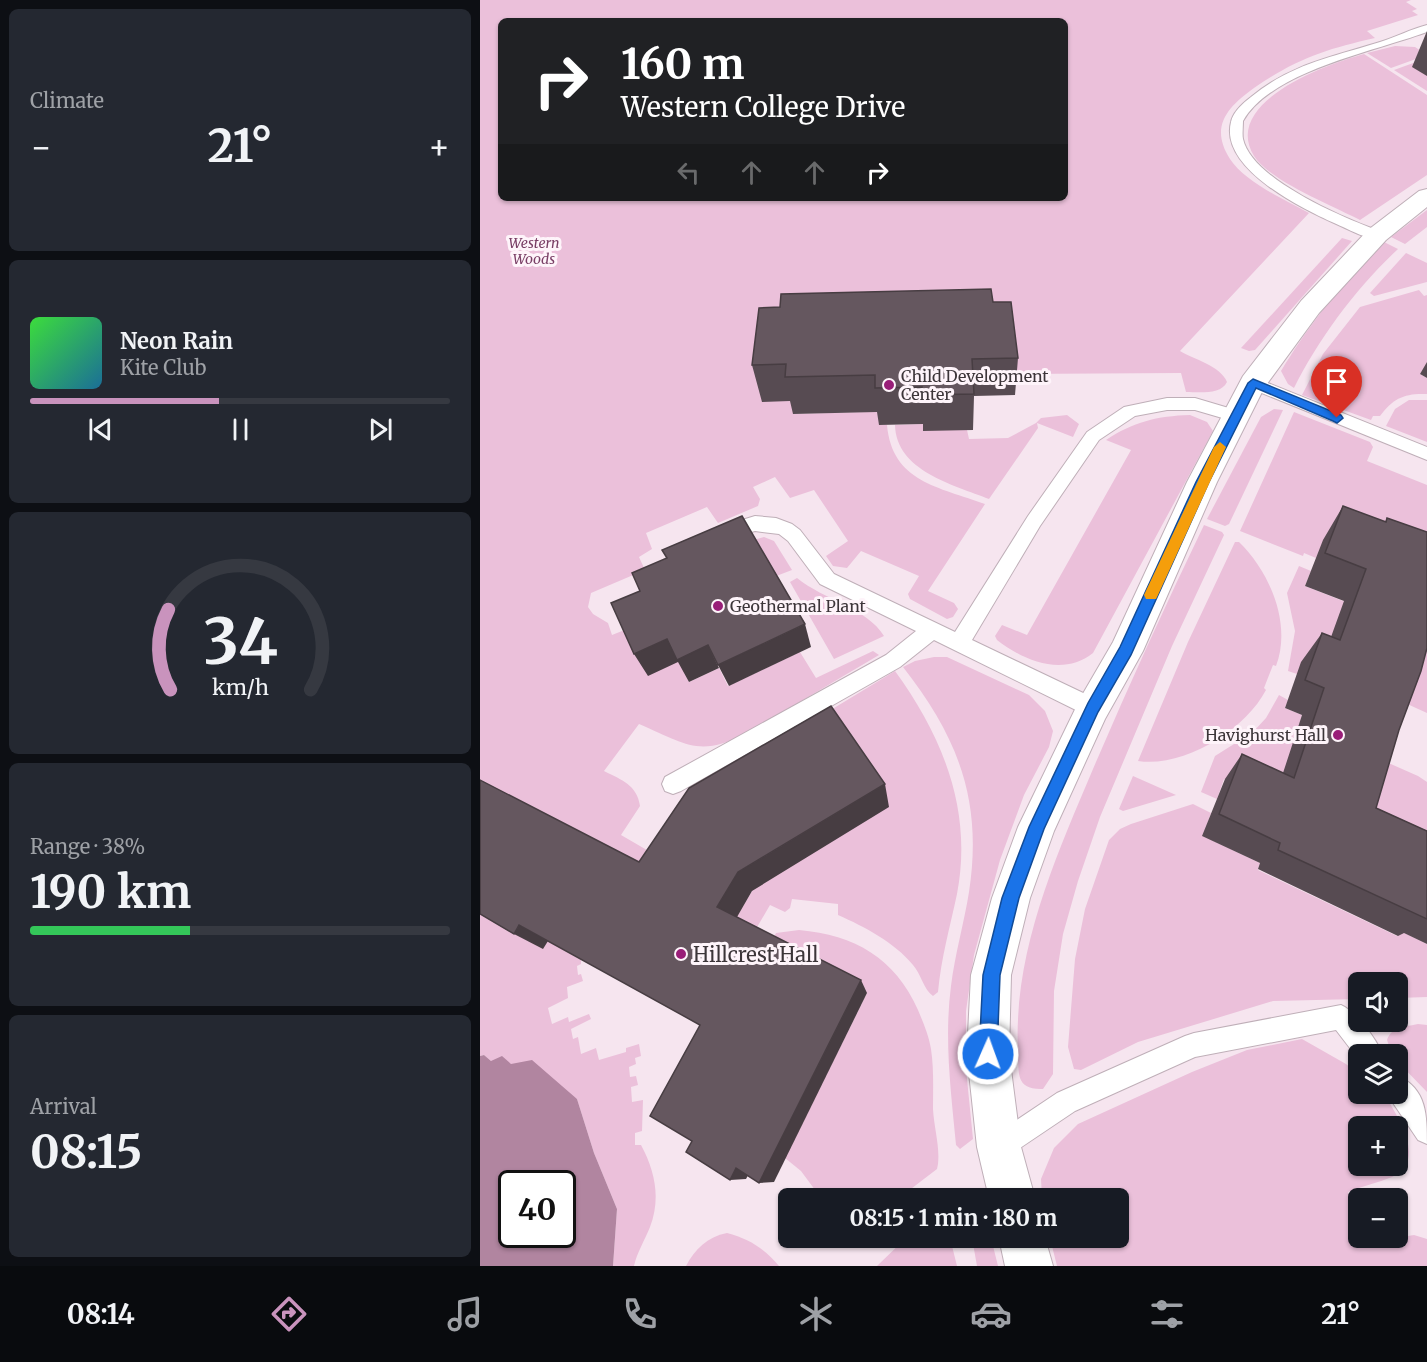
<!DOCTYPE html>
<html lang="en">
<head>
<meta charset="utf-8">
<style>
  body { margin:0; font-family:Merriweather,serif; background:#242831; color:#f1f3f6; height:100vh; display:flex; flex-direction:column; font-size:22px; white-space:nowrap }
  * { box-sizing:border-box; margin:0 }
  p { font-size:20px; color:#9ea1a6 }
  .icon { flex:none; width:33px; height:33px; fill:none; stroke:currentColor; stroke-width:2; stroke-linecap:round; stroke-linejoin:round }
  .map { position:relative; flex:1; overflow:hidden }
  .sheet { display:flex; flex-direction:column; gap:9px; padding:9px; background:#0d0f14; width:480px }
  .sheet>* { flex:none }
  .banner { position:absolute; left:18px; top:18px; width:570px; height:183px; border-radius:9px; box-shadow:0 2px 4px #0004; background:#202124; color:#fff; overflow:hidden }
  .fabs { position:absolute; left:868px; top:972px; display:grid; gap:12px }
  .fabs a { display:grid; place-items:center; width:60px; height:60px; border-radius:9px; background:#171b24; box-shadow:0 2px 4px #0004; font-size:30px }
  .speed { position:absolute; left:18px; top:1170px; display:flex; gap:12px; font-size:30px; font-weight:700; text-align:center }
  .speed>* { display:grid; place-content:center; width:78px; height:78px; border-radius:50%; background:#171b24; box-shadow:0 2px 4px #0004; line-height:1 }
  .speed .limit { border:3px solid #111; border-radius:9px; background:#fff; color:#111 }
  .pin { position:absolute; display:grid; place-items:center; width:51px; height:51px; color:#fff; margin:-62px -26px; border-radius:50% 50% 50% 0; rotate:-45deg; box-shadow:0 0 6px #0007 }
  .pin .icon { rotate:45deg }
  .me { position:absolute; width:66px; margin:-33px; rotate:2deg; stroke-linejoin:round; filter:drop-shadow(0 0 4px #0008) }
  .turn { display:flex; align-items:center; gap:21px; height:126px; padding:0 24px; font-size:27px }
  .turn .icon { width:78px; height:78px; stroke-width:2.5 }
  .turn b { display:block; font-size:42px; line-height:51px }
  .lanes { display:flex; align-items:center; height:57px; padding:0 24px; background:#0003; justify-content:center; gap:30px; direction:ltr }
  .lanes .off { opacity:.35 }
  .big { font-size:45px; font-weight:700; line-height:1.1 }
  .sheet .card { flex:1; display:flex; flex-direction:column; justify-content:center; gap:9px; min-width:0; padding:0 21px; border-radius:9px; background:#242831 }
  .sheet .dial { align-items:center; gap:0 }
  .dial svg { height:156px; overflow:visible; fill:none; stroke:#363941; stroke-width:7; stroke-linecap:round; text-anchor:middle }
  .dial text { fill:#f1f3f6; stroke:none }
  .song { display:flex; align-items:center; gap:18px }
  .cover { width:72px; height:72px; border-radius:9px; background:linear-gradient(135deg,hsl(120 70% 55%),hsl(200 70% 35%)) }
  .played { height:6px; border-radius:3px; background:linear-gradient(90deg,#c993bd 45%,#363941 45%) }
  .keys { display:flex; justify-content:space-around; direction:ltr }
  .heat { display:flex; justify-content:space-between; align-items:center; font-size:33px; direction:ltr }
  .charge { height:9px; border-radius:4px; background:linear-gradient(90deg,#34c759 38%,#363941 0) }
  .trip { position:absolute; left:298px; top:1188px; width:351px; height:60px; border-radius:9px; background:#171b24; box-shadow:0 2px 4px #0004; font-weight:700; line-height:60px; text-align:center }
  .dock { display:flex; height:96px; justify-content:space-around; align-items:center; background:#090b0e; color:#9ea1a6 }
  .dock .icon { width:42px; height:42px }
  .dock .on { color:#c993bd }
  .dock b { font-size:27px; color:#f1f3f6 }
  main { display:flex; flex:1; min-height:0 }
  .map>svg:first-child { display:block }
</style>
</head>
<body>
<main>
<section class="sheet">
<div class="card"><p>Climate</p>
<div class="heat"><a>−</a><b class="big">21°</b><a>+</a></div>
</div>
<div class="card">
<div class="song"><i class="cover"></i><div><b>Neon Rain</b><p>Kite Club</p></div></div>
<div class="played"></div>
<div class="keys"><svg class="icon" aria-label="previous" viewBox="0 0 24 24"><path d="M18 5L8 12l10 7zM5 5v14"/></svg><svg class="icon" aria-label="pause" viewBox="0 0 24 24"><path d="M8 5v14M16 5v14"/></svg><svg class="icon" aria-label="next" viewBox="0 0 24 24"><path d="M6 5l10 7-10 7zM19 5v14"/></svg></div>
</div>
<div class="card dial"><svg viewBox="0 0 100 80">
<path d="M14 69A42 42 0 1 1 86 69"/>
<path d="M14 69A42 42 0 0 1 13 28" stroke="#c993bd"/>
<text x="50" y="56" font-size="32" font-weight="700">34</text>
<text x="50" y="72" font-size="11">km/h</text>
</svg></div>
<div class="card"><p>Range · 38%</p><b class="big">190 km</b><div class="charge"></div></div>
<div class="card"><p>Arrival</p><b class="big">08:15</b></div>
</section>
<div class="map">
<svg width="947" height="1266" viewBox="0 0 947 1266">
  <rect width="100%" height="100%" fill="#f6e5ef"/>
  <g fill="#ebc0da" fill-rule="evenodd">
    <path d="M0 0H931L926 2 937 9 932 11 938 15 887 31 895 38C846 49 816 59 774 88 748 107 729 126 750 159 765 182 805 200 829 213L700 351C713 359 741 366 747 382 741 395 719 392 706 392L701 373 533 374 314 401V414L387 412 399 399V425H407C412 482 459 487 505 504L448 591 474 603 478 609 473 617 467 619 430 599 428 594 439 576 381 551 367 568 353 566 346 556 368 541 334 490 310 498 295 477 273 487 280 499 278 506 238 523 227 507 166 533 172 549 159 557 165 570 111 593 108 607 113 614 128 623 132 635 147 629 199 661 209 682 239 668 248 686 320 652 336 678 393 651 399 655 267 733C219 758 206 744 159 724L124 771C142 780 157 785 160 806L141 835 172 853 160 872 0 791ZM21 21H585V198H21Z"/>
    <path d="M915 46 935 47 947 55 911 68 887 53Z"/>
    <path d="M884 54 947 95V175L880 220C853 206 790 181 774 156 741 102 847 64 884 54Z"/>
    <path d="M947 58V91L914 70Z"/>
    <path d="M947 210V227L925 244 911 237Z"/>
    <path d="M862 238 872 241 775 350 769 351 761 348Z"/>
    <path d="M904 242 918 249C877 287 839 338 814 388L808 384 801 371C827 328 867 275 904 242Z"/>
    <path d="M926 253 947 263V282L894 296 890 293Z"/>
    <path d="M939 290 944 296 947 295V366L940 374 947 378V394C925 393 913 398 900 416H893L891 420 822 395 843 354 880 307Z"/>
    <path d="M929 400H947V442L906 426 915 409Z"/>
    <path d="M794 409 803 410 749 524 745 526 727 519 781 417Z"/>
    <path d="M814 412 890 442 893 447 887 461 947 485V574L844 540 836 558 824 553 823 556 760 531Z"/>
    <path d="M587 415 599 424 593 437 557 423 558 428 509 499C474 485 416 471 415 425L443 424 487 430 489 439 528 438 556 423 561 418Z"/>
    <path d="M710 415 727 422 733 431 613 653C583 677 544 661 517 640L515 636 522 625 547 635 651 450 626 440C653 422 677 416 710 415Z"/>
    <path d="M724 525 742 532 744 535 692 646 620 817 598 881 583 934 574 991 573 1074 563 1089C535 1090 539 1073 538 1052 533 952 575 859 613 769 648 687 685 606 724 525Z"/>
    <path d="M284 537 294 541 312 570 291 578 270 541Z"/>
    <path d="M755 542H759C790 572 812 624 796 666L793 665 784 688 786 690C765 730 704 768 658 761L708 642Z"/>
    <path d="M819 566 831 571 825 586 868 603 855 640 817 674 808 671 815 631 807 593Z"/>
    <path d="M317 578C344 600 387 608 404 636L354 659 310 582Z"/>
    <path d="M947 634V713L925 703Z"/>
    <path d="M454 657H467L549 695 565 711 573 731 569 747 544 795 520 860 494 955 486 1011V1069L493 1139 480 1149 476 1145C471 1092 464 1039 471 986 475 954 484 923 489 892 503 801 478 737 423 667L435 661Z"/>
    <path d="M415 671C463 737 493 811 477 894 470 927 461 958 458 992L453 996C444 990 441 974 433 965 414 942 385 927 358 915V904L312 899 310 908 305 912 290 905 273 934 253 923 272 891 255 768Z"/>
    <path d="M799 695 808 700 805 708 822 715 797 803 744 779 737 799 721 792 735 756 773 732 786 718Z"/>
    <path d="M904 761 938 776 947 782V866L867 829Z"/>
    <path d="M653 776 696 795 643 811 639 809Z"/>
    <path d="M713 804 731 813 723 836 780 863 778 870 917 936 919 930 947 944V997L918 998V982H879V999L793 1001 658 1042 601 1070 594 1069 588 1047 595 959 605 909 629 840 640 829 651 824Z"/>
    <path d="M0 913 68 941 101 960V964L97 966 98 975 101 974 103 981 87 987 88 998 68 1008 72 1024 88 1017 89 1022 109 1014 111 1019 91 1029 93 1039 98 1037 101 1054 116 1048 119 1060 146 1052V1048L159 1044 161 1056 155 1058 156 1064 149 1067 150 1077 156 1076 158 1085 151 1087 152 1102 163 1100 162 1131 155 1133V1145H161C175 1171 181 1198 170 1227 165 1240 157 1252 154 1266H133L137 1209 114 1153 97 1099 31 1064 11 1061 4 1055 0 1056Z"/>
    <path d="M319 930C375 935 415 958 438 1010 443 1022 449 1036 451 1049 454 1069 453 1090 453 1109 454 1128 460 1146 458 1164L457 1169 419 1198H341L321 1171 305 1158 387 993 291 943 296 933Z"/>
    <path d="M938 1024 947 1025V1092L918 1062V1054H912L907 1040C912 1026 925 1027 938 1024Z"/>
    <path d="M822 1039 866 1064 879 1075V1094H901L906 1097C919 1119 947 1161 912 1177 898 1183 882 1186 868 1192L879 1225V1238H883L886 1243 934 1235 947 1239V1266H577L570 1238H639V1198H562L561 1179 574 1148 598 1124 712 1072 767 1050ZM879 1126H918V1166H879Z"/>
    <path d="M247 1233C269 1239 284 1248 299 1266H206C215 1249 227 1237 247 1233Z"/>
    <path d="M426 1238H470L477 1266H397Z"/>
    <path d="M492 1238H511L518 1266H497Z"/>
  </g>
  <path fill="#b185a0" fill-rule="evenodd" d="M4 1055 11 1061 22 1056 31 1064 52 1060 97 1099 114 1153 137 1209 133 1266H0V1056ZM32 1184H82V1234H32Z"/>
  <g fill="none" stroke-linecap="round" stroke-linejoin="round">
    <g stroke="#bfafb8" stroke-width="2">
      <g id="lane">
        <path d="M947 25V32C896 51 791 71 763 121 763 127 762 134 763 139 772 180 866 219 902 232L904 235 902 238C890 241 874 232 863 227 828 212 739 170 751 122 753 112 763 103 771 97 811 64 852 57 900 42 916 37 931 29 947 25Z"/>
        <path d="M773 377 947 447V460L767 387 765 383 767 379Z"/>
        <path d="M687 398H715L762 412 764 416 762 420 756 422 715 410H687L655 416 619 440 560 526 492 640 620 701 623 708 620 715 613 717 606 715 454 640 420 667 201 791 193 794 185 791 182 784 185 777 406 655 436 631 340 584 308 541 299 534 275 531 242 540 236 538 233 533 236 528 275 516 296 518 312 524 320 530 354 574 475 632 548 516 607 432 644 407Z"/>
        <path d="M861 1005C875 1011 897 1039 902 1054H879V1060L856 1030 715 1057 595 1111 528 1156 519 1160 510 1156 506 1147 510 1138 577 1093 705 1036 714 1033Z"/>
        <path d="M918 1076C947 1089 947 1116 947 1144L938 1140 907 1094H918Z"/>
      </g>
    </g>
    <g stroke="#bfafb8" stroke-width="2">
      <g id="secondary">
        <path d="M947 189V207L906 240 839 313 784 388 737 482 663 651 625 719 574 831 550 898 531 975 529 1054 541 1147 555 1198H509L497 1147 487 1054 491 975 512 898 538 827 601 697 633 642 707 482 763 376 821 301 888 230 939 191Z"/>
        <path d="M519 1238H565L573 1266H525Z"/>
      </g>
    </g>
    <use href="#lane" fill="#fff" fill-rule="evenodd"/>
    <use href="#secondary" fill="#fff" fill-rule="evenodd"/>
  </g>
  <g fill="#574b52">
    <path d="M947 31V76L932 67Z"/>
    <path d="M513 302 538 358 535 395 494 396 493 430 443 431V424L399 425 397 412 313 414 310 401 282 402 272 365 300 307Z"/>
    <path d="M947 362V378L940 374Z"/>
    <path d="M863 506 905 522 907 518 919 730 896 808 947 831V944L924 933 918 936 778 869 780 863 722 836 745 779 762 754 803 773 822 715 805 708 821 662 842 633 851 637 864 601 825 586 843 540Z"/>
  </g>
  <g fill="#473d42">
    <path d="M325 624 331 647 249 686 238 665Z"/>
    <path d="M187 639 228 645 239 668 209 682 198 662 168 676 154 654Z"/>
    <path d="M405 784 409 807 272 891 253 924 237 907 258 872Z"/>
    <path d="M39 925 68 941 63 949 34 934Z"/>
    <path d="M381 980 387 993 294 1182 279 1183Z"/>
    <path d="M256 1168H272L266 1179 250 1180Z"/>
  </g>
  <g fill="#65575f" stroke="#473d42" stroke-width="1.5">
    <path d="M511 289 513 302H531L538 358 492 359 494 394 441 395 442 387 395 388V375L305 377 306 364 272 365 279 308 300 307 301 294Z"/>
    <path d="M863 506 906 522 907 518 947 532V648L941 671 919 730 896 808 947 831V919L798 850 800 843 739 814 762 754 814 778 844 688 825 680 842 633 860 640 886 569 845 553Z"/>
    <path d="M262 516 325 624 238 665 228 645 197 660 187 639 154 654 131 603 160 591 152 573 187 558 182 550Z"/>
    <path d="M351 706 405 784 258 872 237 907 381 980 279 1183 256 1168 250 1180 206 1152 212 1141 170 1116 220 1025 39 925 34 934 0 914V780L159 862 209 788Z"/>
  </g>
  <path fill="#1a73e8" stroke="#114b97" stroke-width="1.5" d="M773 379 861 415 863 418 857 423 853 421 776 388 729 482 651 655 618 712 564 829 539 898 520 975 517 1054 514 1060 508 1063 502 1060 499 1054 503 975 522 898 549 827 608 703 640 647 716 482 768 383Z"/>
  <path fill="#f59e0b" d="M740 442 746 447 678 595 676 599H666L664 595 734 447Z"/>
  <g fill="#991e78" stroke="#fef4fa" stroke-width="2">
    <circle cx="409" cy="385" r="6"/>
    <circle cx="238" cy="606" r="6"/>
    <circle cx="858" cy="735" r="6"/>
    <circle cx="201" cy="954" r="6"/>
  </g>
  <g text-anchor="middle" dominant-baseline="central" stroke-width="6" stroke-linejoin="round" paint-order="stroke">
    <g font-size="14" font-style="italic" fill="#793e65" stroke="#fef4fa">
      <text x="54" y="243">Western<tspan x="54" dy="16">Woods</tspan></text>
    </g>
    <g font-size="16" fill="#3c3539" stroke="#fef4fa" text-anchor="start">
      <text x="421" y="376">Child Development<tspan x="421" dy="18">Center</tspan></text>
      <text x="250" y="606">Geothermal Plant</text>
      <text x="846" y="735" text-anchor="end">Havighurst Hall</text>
    </g>
    <g font-size="20" fill="#3c3539" stroke="#fef4fa" text-anchor="start">
      <text x="213" y="954">Hillcrest Hall</text>
    </g>
  </g>
</svg>
<div class="fabs">
<a><svg class="icon" aria-label="sound" viewBox="0 0 24 24"><path d="M4 9h4l5-4v14l-5-4H4zM17 9q2 3 0 6"/></svg></a>
<a><svg class="icon" aria-label="layers" viewBox="0 0 24 24"><path d="M12 4l9 5-9 5-9-5zM3 14l9 5 9-5"/></svg></a>
<a>+</a>
<a>−</a>
</div>
<div class="speed"><div class="limit">40</div></div>
<div class="pin" style="left:857px;top:418px;background:#d93025"><svg class="icon" aria-label="arrive" viewBox="0 0 24 24"><path d="M6 21V4h12l-3 4 3 4H6"/></svg></div>
<svg class="me" style="left:508px;top:1054px" viewBox="-20 -20 40 40"><circle r="17" fill="#1a73e8" stroke="#fff" stroke-width="3"/><path d="M0-11L8 9 0 5-8 9z" fill="#fff"/></svg>
<div class="trip">08:15 · 1 min · 180 m</div>
<div class="banner">
<div class="turn"><svg class="icon" aria-label="right" viewBox="0 0 24 24"><path d="M7 20v-9h11M14 6l5 5-5 5"/></svg><div><b>160 m</b>Western College Drive</div></div>
<div class="lanes"><svg class="icon off" aria-label="left" viewBox="0 0 24 24"><path d="M17 20v-9H6M10 6l-5 5 5 5"/></svg><svg class="icon off" aria-label="ahead" viewBox="0 0 24 24"><path d="M12 20V5M6 11l6-6 6 6"/></svg><svg class="icon off" aria-label="ahead" viewBox="0 0 24 24"><path d="M12 20V5M6 11l6-6 6 6"/></svg><svg class="icon" aria-label="right" viewBox="0 0 24 24"><path d="M7 20v-9h11M14 6l5 5-5 5"/></svg></div>
</div>
</div>
</main>
<nav class="dock">
<b>08:14</b>
<svg class="icon on" aria-label="directions" viewBox="0 0 24 24"><path d="M12 3l9 9-9 9-9-9zM9 14v-3h6M13 9l2 2-2 2"/></svg>
<svg class="icon" aria-label="music" viewBox="0 0 24 24"><path d="M9 18V5l10-2v13"/><circle cx="6" cy="18" r="3"/><circle cx="16" cy="16" r="3"/></svg>
<svg class="icon" aria-label="phone" viewBox="0 0 24 24"><path d="M5 4h4l2 5-3 2q2 4 5 5l2-3 5 2v4C11 20 4 13 5 4z"/></svg>
<svg class="icon" aria-label="climate" viewBox="0 0 24 24"><path d="M12 3v18M4 7l16 10M4 17L20 7"/></svg>
<svg class="icon" aria-label="car" viewBox="0 0 24 24"><path d="M5 17H2v-5l4-1 3-4h7l3 4 3 1v5h-3M9 17h6M6 11h13"/><circle cx="7" cy="17" r="2"/><circle cx="17" cy="17" r="2"/></svg>
<svg class="icon" aria-label="filters" viewBox="0 0 24 24"><path d="M4 7h16M4 17h16"/><circle cx="9" cy="7" r="2"/><circle cx="15" cy="17" r="2"/></svg>
<b>21°</b>
</nav>
</body>
</html>
